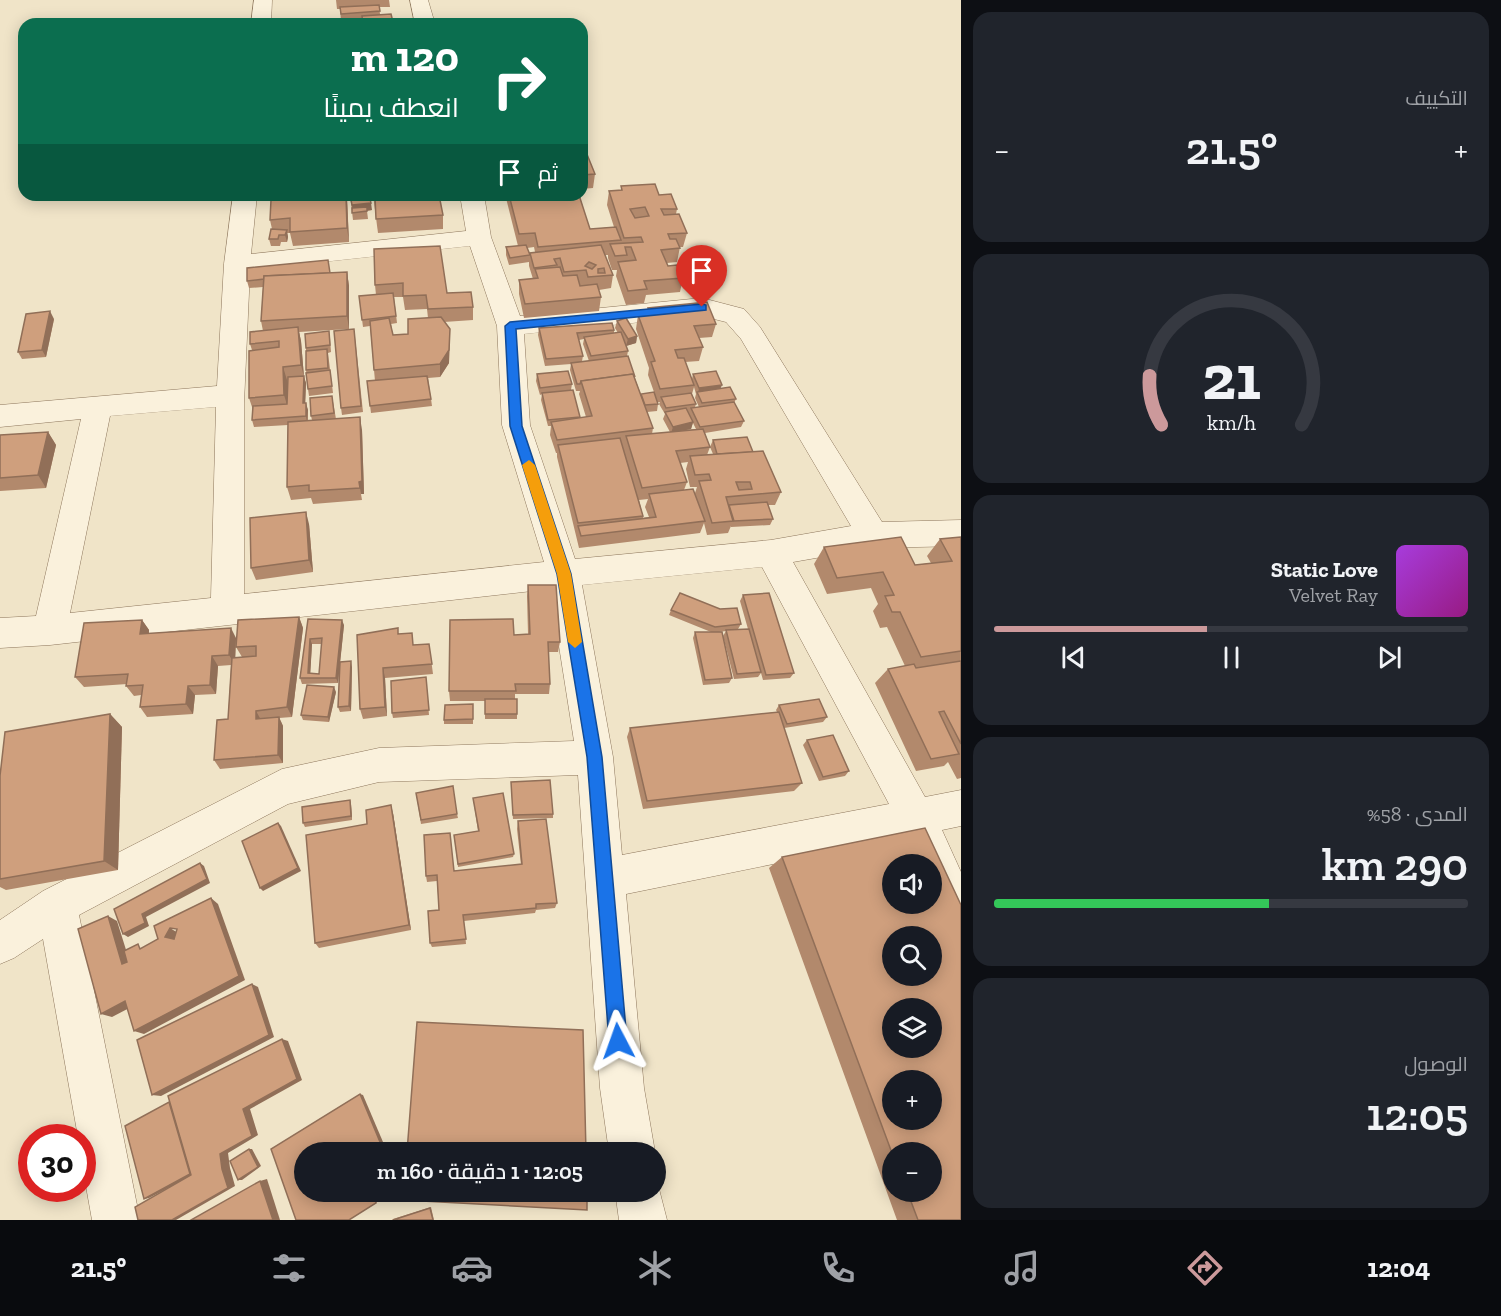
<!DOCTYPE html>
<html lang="ar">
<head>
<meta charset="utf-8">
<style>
  body { margin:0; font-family:"Zilla Slab",Cairo,serif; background:#20242c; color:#f1f3f6; direction:rtl; height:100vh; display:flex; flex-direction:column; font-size:22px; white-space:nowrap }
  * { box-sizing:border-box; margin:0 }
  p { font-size:20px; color:#9ea1a6 }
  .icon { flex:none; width:33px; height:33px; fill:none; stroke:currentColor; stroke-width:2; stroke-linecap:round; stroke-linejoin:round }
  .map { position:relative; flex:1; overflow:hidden; direction:ltr }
  .sheet { display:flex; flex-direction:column; gap:12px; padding:12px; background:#0d0f14; width:540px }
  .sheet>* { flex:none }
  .banner { position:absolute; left:18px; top:18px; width:570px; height:183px; border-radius:18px; box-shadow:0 3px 15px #0003; direction:rtl; background:#0b6e4f; color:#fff; overflow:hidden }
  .tools { position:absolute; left:882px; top:854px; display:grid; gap:12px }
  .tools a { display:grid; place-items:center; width:60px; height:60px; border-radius:50%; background:#171b24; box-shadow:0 3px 15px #0003; font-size:30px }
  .speed { position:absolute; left:18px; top:1124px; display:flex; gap:12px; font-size:30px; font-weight:700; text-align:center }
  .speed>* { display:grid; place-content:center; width:78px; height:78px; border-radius:50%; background:#171b24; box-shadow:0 3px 15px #0003; line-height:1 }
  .speed .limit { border:9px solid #d22; background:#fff; color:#111 }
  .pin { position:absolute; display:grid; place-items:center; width:51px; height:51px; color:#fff; margin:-62px -26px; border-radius:50% 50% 50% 0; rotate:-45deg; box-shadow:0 0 6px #0007 }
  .pin .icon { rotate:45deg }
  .me { position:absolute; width:66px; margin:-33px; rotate:356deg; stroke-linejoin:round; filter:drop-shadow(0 0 4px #0008) }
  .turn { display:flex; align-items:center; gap:21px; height:126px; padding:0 30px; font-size:27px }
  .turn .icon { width:78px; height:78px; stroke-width:2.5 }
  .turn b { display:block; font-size:42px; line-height:51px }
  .then { display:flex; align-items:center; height:57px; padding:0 30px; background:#0003; gap:12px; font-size:22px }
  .big { font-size:45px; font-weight:600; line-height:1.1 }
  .sheet .card { flex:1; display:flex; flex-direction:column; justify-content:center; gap:9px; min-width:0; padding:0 21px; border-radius:18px; background:#20242c }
  .sheet .dial { align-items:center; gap:0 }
  .dial svg { height:156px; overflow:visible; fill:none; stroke:#363941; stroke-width:7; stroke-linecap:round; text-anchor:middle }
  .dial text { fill:#f1f3f6; stroke:none }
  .song { display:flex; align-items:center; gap:18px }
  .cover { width:72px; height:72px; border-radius:9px; background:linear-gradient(135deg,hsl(280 70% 55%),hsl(310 70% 35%)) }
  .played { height:6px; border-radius:3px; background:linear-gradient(90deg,#cc999b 45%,#363941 45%) }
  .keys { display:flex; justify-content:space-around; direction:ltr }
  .heat { display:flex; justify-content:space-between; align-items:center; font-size:33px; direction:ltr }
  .charge { height:9px; border-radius:4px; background:linear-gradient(90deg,#34c759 58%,#363941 0) }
  .trip { position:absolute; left:294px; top:1142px; width:372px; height:60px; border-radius:30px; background:#171b24; box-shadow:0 3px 15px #0003; font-weight:600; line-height:60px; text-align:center; direction:rtl }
  .tab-bar { display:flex; height:96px; justify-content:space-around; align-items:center; background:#090b0e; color:#9ea1a6 }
  .tab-bar .icon { width:42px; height:42px }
  .tab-bar .active { color:#cc999b }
  .tab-bar b { font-size:27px; color:#f1f3f6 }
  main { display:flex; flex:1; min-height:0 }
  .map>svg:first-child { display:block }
</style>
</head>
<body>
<main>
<section class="sheet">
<div class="card"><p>التكييف</p>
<div class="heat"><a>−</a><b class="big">21.5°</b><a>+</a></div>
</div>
<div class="card dial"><svg viewBox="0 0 100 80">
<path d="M14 69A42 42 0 1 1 86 69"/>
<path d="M14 69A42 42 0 0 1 8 44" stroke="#cc999b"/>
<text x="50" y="56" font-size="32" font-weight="700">21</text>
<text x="50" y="72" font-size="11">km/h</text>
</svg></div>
<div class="card">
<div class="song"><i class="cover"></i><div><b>Static Love</b><p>Velvet Ray</p></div></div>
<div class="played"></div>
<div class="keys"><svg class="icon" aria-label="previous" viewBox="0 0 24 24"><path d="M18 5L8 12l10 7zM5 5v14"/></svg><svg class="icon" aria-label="pause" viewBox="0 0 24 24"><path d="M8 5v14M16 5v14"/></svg><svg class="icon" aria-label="next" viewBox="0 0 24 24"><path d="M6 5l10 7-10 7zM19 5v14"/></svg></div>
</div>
<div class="card"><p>المدى · 58%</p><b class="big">290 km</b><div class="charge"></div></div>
<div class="card"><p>الوصول</p><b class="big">12:05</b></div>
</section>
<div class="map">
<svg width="961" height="1220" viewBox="0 0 961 1220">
  <rect width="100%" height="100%" fill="#f0e4c8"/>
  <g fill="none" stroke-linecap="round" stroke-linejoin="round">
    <g stroke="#8d765c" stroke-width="1">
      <g id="minor">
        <path d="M254 0H272L271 24H251Z"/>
        <path d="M410 0H428L435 24H415Z"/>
        <path d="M233 195H257L251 254 466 231 460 195H484L491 237 520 316 702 298 744 309 760 327 882 522 961 520V546L873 548 793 562 925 797 961 790V826L942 830 961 872V937L947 931 932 896V864H917L906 837 626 894 644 1088 655 1152H609L600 1088 578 775 379 782 288 804 79 915 140 1220H92L82 1164V1137H78L43 939 14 958 0 964V920L43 891 282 769 379 748 574 741 550 589 50 645 0 648V618L36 616 81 419 0 427V405L217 386 224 264ZM470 246 497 326 502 425 544 562 244 594V403L250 270ZM702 316 726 322 741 339 851 526 771 540 575 559 530 425 524 334ZM216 407 211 598 70 613 110 416ZM762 567 889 804 622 855 613 757 582 585Z"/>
        <path d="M656 1177 667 1220H619L615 1191H656Z"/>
      </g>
    </g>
    <use href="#minor" fill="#faf1dc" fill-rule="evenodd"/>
  </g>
  <g fill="#b2896c" fill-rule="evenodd">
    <path d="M336 0H389L390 7H379L380 14 393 22 405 24 363 20 341 21 340 9H337Z"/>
    <path d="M582 142 595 174 593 188 582 189Z"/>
    <path d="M621 186 659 195 677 209 676 214 687 233 683 247H680L677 262 667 263 668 266 683 278 680 292 646 295 644 303 626 305 616 276 617 270H612L608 258V255H605L613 275 611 288 599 290 601 297 599 311 524 318 519 294V280L533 279 529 266V262L509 265 506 255V247L518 246 506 198 488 199 487 195H579L590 229 614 227 607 205 609 191 621 190ZM534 247 535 252 530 255 527 248Z"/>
    <path d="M288 195H347L349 242 293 246 290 233H287L288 237 287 242H281L280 246H271L269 239 272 229 270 220 288 199Z"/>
    <path d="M350 195 372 210 367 211 368 219 353 220Z"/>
    <path d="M373 195H439L443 215V229L378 233Z"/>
    <path d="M374 249 447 293 473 307V320L444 322 450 329 449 363 440 377 428 378 432 406 371 413 367 381H375L370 326 363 327 359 296 376 295 375 285ZM394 297H403L405 310 427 309 428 318 408 334 393 335 391 324 397 323Z"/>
    <path d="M347 272 349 286V329L299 332 301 341 304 377 306 383 305 403 308 410V421L312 420 311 416 332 396 336 419 362 430 364 494H361L362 500 313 504 311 498 291 500 287 487 288 425 254 427 252 420 253 410 249 398 252 350 250 344 263 331 261 321 263 287 249 288 247 281Z"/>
    <path d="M648 308 716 324 712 337 699 338 703 347 699 361 685 362 692 379 693 374 721 389 736 399 734 403 744 421 741 427 705 433 710 447 707 455 713 454 710 447 713 440 753 452 781 492 775 505H768L773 519 770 525 731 527V526L728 533 707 535 704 523 700 533 579 548 557 457V453H556L550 435 551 426H548L541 400 542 394 540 395 536 381 537 374 572 384 571 390 580 418 586 417 579 394 580 391H576L570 370 571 364 545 366 538 335 539 328 614 330V333H618L615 328 617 321 637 336 636 343 626 346 628 351 627 356 641 395 654 392 648 375 649 368 636 329 638 315 646 314ZM584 339 583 344 589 361H582L583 356 579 340ZM694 387 696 394 695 398 699 407H695L696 404 692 394ZM658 402H660L659 404 665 414 663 419 670 432 652 434 653 428 647 412 657 411 658 404ZM693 423 696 429 685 430 691 429ZM688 462 686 469 690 487H697L695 493 684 490 687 482 680 463ZM648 499 645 507 649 517 643 518V516L639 500Z"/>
    <path d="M54 319 46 357 22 359 18 352Z"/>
    <path d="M355 337 363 412 342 415 341 408Z"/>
    <path d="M330 338 331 352 328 353 333 393 309 396 308 389 306 370V348Z"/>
    <path d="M48 432 56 445 46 488 0 491V435Z"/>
    <path d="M309 524 313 572 256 580 251 568Z"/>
    <path d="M961 537V778L957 779 948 762 944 766 916 771 875 683 888 669 905 666 887 627 880 628 873 611 878 604 871 588 827 594 814 564 824 547 915 565 931 563 927 556 940 539Z"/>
    <path d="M528 585 560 642 558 652H548L550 684 549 694H515V699L517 714V719H485V701H450L449 691 514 635 528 634 527 596Z"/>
    <path d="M743 595 794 673 790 678 763 680 761 673 758 677 734 679 723 636 726 631 719 632 732 678 729 683 703 685 693 638 695 632H711L669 615 671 610 741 624 738 629H748L740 601Z"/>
    <path d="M299 617 303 628 292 717 279 718 283 726V763L220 769 214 760 228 719 231 665 218 666 216 694 195 695 193 714 147 717 140 707 141 695 134 696 126 686 127 684 84 687 75 677 142 620 149 630V633L236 638 235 658 242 657 236 647Z"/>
    <path d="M308 619 344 625 340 662 352 667 351 711 340 712 338 707 340 663 338 683 302 684 300 678ZM312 644H322L319 674H310Z"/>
    <path d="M398 634 414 645 429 644 433 674 385 678 387 716 363 719 360 709Z"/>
    <path d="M426 677 429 715 393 718 392 713Z"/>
    <path d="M336 692 329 722 303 720 301 715Z"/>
    <path d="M473 704V724H444V720Z"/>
    <path d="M779 705 827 717 823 722 784 728 802 783 794 791 643 809 627 737 630 728 777 712 776 710Z"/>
    <path d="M110 714 122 727 118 870 6 890 0 887V776Z"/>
    <path d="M807 740 849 771 845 776 819 781 803 745Z"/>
    <path d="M511 782 553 814V818L513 819Z"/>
    <path d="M416 793 457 814 458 818 421 824Z"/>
    <path d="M473 798 514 854 513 857 458 867 454 835 478 831Z"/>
    <path d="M350 800 351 804 352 820 305 827 303 823Z"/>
    <path d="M393 813 411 930 319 948 315 943 367 824Z"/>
    <path d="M518 821 557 903 555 908 536 910 535 913 464 921 466 944 432 947 430 943 439 910 437 881 427 882 426 876 454 871 521 865 517 829Z"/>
    <path d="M782 857 961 1220H897L769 868ZM892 1152 932 1191H892Z"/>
    <path d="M431 1207 434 1220H392L393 1219Z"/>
  </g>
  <g fill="#916f58">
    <path d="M346 195H347V201L349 242 347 228Z"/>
    <path d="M371 203 372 210 353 212 352 205Z"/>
    <path d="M287 230 288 237 287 242 285 235Z"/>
    <path d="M347 272 349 286V329L347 316Z"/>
    <path d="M50 311 54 319 46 357 42 350Z"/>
    <path d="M298 327 301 341 304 377 306 383 305 410 303 403 304 377 301 365Z"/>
    <path d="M450 329 449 363 440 377V364Z"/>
    <path d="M637 336 636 343 626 346 628 339Z"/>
    <path d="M283 367 287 380 288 408 284 395Z"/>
    <path d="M722 385 719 392 698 393 699 388Z"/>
    <path d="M306 403 308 410 307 423 306 416Z"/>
    <path d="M360 417 362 430 364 494H361L362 500 359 482Z"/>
    <path d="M693 422 691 429 671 433 673 427Z"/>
    <path d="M48 432 56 445 46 488 38 475Z"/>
    <path d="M306 512 309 524 313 572 309 560Z"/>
    <path d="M299 617 303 628 292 717 287 707Z"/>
    <path d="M142 620 149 630 148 645 140 634Z"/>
    <path d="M342 620 344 625 338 683 336 678Z"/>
    <path d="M231 628 236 638 235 665 229 655Z"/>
    <path d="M310 639 312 644 310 679 308 673Z"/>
    <path d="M212 656 218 666 216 694 210 685Z"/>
    <path d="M351 661 352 667 351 711 349 706Z"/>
    <path d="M383 668 385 678 387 716 385 707Z"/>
    <path d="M188 686 195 695 193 714 186 704Z"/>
    <path d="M334 687 336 692 329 722 328 717Z"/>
    <path d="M256 711 261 720 256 719Z"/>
    <path d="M110 714 122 727 118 870 104 861Z"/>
    <path d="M279 717 283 726V763L278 755Z"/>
    <path d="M350 800 351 804 352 820 351 816Z"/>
    <path d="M391 805 393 813 411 930 409 925Z"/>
    <path d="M278 823 281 826 301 871 263 891 260 888Z"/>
    <path d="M200 863 204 866 210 883 146 917 149 926 128 937 123 934 142 914Z"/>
    <path d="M211 898 218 904 245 980 144 1034 134 1031Z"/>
    <path d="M108 916 117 921 132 969 122 964Z"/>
    <path d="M170 928 178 933 174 941 165 937Z"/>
    <path d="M252 984 258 987 274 1037 161 1096 152 1095Z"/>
    <path d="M125 1001 135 1005 112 1017 101 1014Z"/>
    <path d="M282 1039 288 1041 302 1080 250 1109 258 1135 228 1153 230 1168 235 1186 176 1220H172L222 1169 220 1154 243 1109Z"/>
    <path d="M360 1094 363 1095 383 1142 367 1152H365Z"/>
    <path d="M170 1101 195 1174 149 1198 144 1199Z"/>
    <path d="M249 1149H252L261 1166 242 1180H238Z"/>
    <path d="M267 1179 280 1220H273L260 1181Z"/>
    <path d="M371 1191H375L379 1200 376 1203Z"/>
  </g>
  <g fill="#cf9f7d" stroke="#916f58" stroke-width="1.5" fill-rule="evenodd">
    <path d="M379 5 380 11 341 14 340 7Z"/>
    <path d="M391 14 393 22H405V24H363L362 16Z"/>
    <path d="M582 142 595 174 582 175Z"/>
    <path d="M655 184 659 195 671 194 677 209H661L664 215 679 214 687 233 668 234 670 239H676L680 248 661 250 668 266 677 265 683 278 644 281 647 289 628 291 618 262 636 260 631 247H625L627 255 615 256 610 244 643 242 641 237 624 238 609 191 622 190 621 186ZM645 207 649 216 635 218 630 209Z"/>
    <path d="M288 195H346L347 228 290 232V218L270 220 271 200 288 199Z"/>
    <path d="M350 195H369L371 203 352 205Z"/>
    <path d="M391 195H439L443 215 376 219 375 197 391 196Z"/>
    <path d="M509 195H579L590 229 616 227 621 240 538 247 535 233 519 234Z"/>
    <path d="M367 207V211L352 213V208Z"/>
    <path d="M271 229 287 230 285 235H279L278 239H269Z"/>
    <path d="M526 245 530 255 510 258 506 247Z"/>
    <path d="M601 245 613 275 588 277 586 270 564 272 560 258 554 259 557 265 534 268 530 253ZM589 262 596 265 592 269 585 266ZM604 268 605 273H598V269Z"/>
    <path d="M440 246 447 293 471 292 473 307 428 309 426 295 403 296V283L375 285 374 249Z"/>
    <path d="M328 260 330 273 264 276V279L247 281V268Z"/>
    <path d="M560 267 563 276 577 275 580 286 597 284 601 297 525 304 519 280 538 278 535 269Z"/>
    <path d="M347 272V316L261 321 264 276Z"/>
    <path d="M393 293 396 316 362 320 359 296Z"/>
    <path d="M707 302 716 324 694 326 703 347 675 350 678 358H684L694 385 660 389 651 362 655 361 638 315 650 314 648 308Z"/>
    <path d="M50 311 42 350 18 352 26 314Z"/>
    <path d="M441 317 450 329 449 350 440 364 374 370 370 321 389 318 393 335 408 334V319Z"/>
    <path d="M626 318 637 336 628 339 617 321Z"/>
    <path d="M612 323 614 330 577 333 583 356 546 359 539 328Z"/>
    <path d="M298 327 301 365 283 367 284 395 249 398V351L279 347V341L250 344V332Z"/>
    <path d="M354 329 361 406 341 408 334 331Z"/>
    <path d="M329 331 330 345 306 348 305 334Z"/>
    <path d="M621 332 628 351 591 356 584 337Z"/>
    <path d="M327 349 328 368 306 370V351Z"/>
    <path d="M628 356 635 377 633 374 581 381 580 384H577L571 363Z"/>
    <path d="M330 370 332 386 308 389 306 373Z"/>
    <path d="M568 371 572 384 540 388 537 374Z"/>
    <path d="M716 371 722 385 699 388 693 374Z"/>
    <path d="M633 374 653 428 557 440 551 422 592 416 581 381Z"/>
    <path d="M304 376 303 403H306V416L252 420 253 406 287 404 288 377Z"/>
    <path d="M427 376 431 399 370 406 367 381Z"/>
    <path d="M730 387 736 399 702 403 697 392Z"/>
    <path d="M573 390 580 417 548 420 542 393Z"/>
    <path d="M654 392 658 404 645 405 641 394Z"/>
    <path d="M691 393 696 404 666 408 661 397Z"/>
    <path d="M332 396 334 413 311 416 310 398Z"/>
    <path d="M734 402 744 421 700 427 691 408Z"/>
    <path d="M686 408 693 422 673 427 665 412Z"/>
    <path d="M360 417 362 481 359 482 360 488 309 491V485L287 487 288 422Z"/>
    <path d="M703 429 710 447 676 451 687 482 642 488 626 436Z"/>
    <path d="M48 432 38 475 0 478V435Z"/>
    <path d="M747 437 753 452 717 454 713 440Z"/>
    <path d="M620 438 643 516 578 523 558 445Z"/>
    <path d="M763 451 781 492 726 497 733 521 712 523 699 481 711 480 709 474 695 475 690 456ZM736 482H750L752 489 739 490Z"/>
    <path d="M693 489 705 521 581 536 578 526 656 517 649 494Z"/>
    <path d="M767 502 773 519 734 521 729 505Z"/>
    <path d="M306 512 309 560 251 568 250 518Z"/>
    <path d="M901 537 915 565 952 561 940 539 961 537V651L921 657 900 612H892L885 596 894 595 883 572 837 578 824 547Z"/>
    <path d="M528 585H556L560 642H548L550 684H515L516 691H449L450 620 513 619 514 635 530 634Z"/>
    <path d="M680 593 720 609 737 608 741 624 715 627 671 610Z"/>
    <path d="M769 593 794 673 766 675 743 595Z"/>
    <path d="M299 617 287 707 256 711V719L279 717 278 755 214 760 217 720 228 719 232 658 256 656V646L236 647 238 620Z"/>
    <path d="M308 619 342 620 336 678H300ZM322 638 319 674 308 673 310 639Z"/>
    <path d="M142 620 140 634 231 628 229 655 212 656 210 685 188 686 186 704 140 707 143 685 126 686 128 674 75 677 84 623Z"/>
    <path d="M398 628V634L412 633 413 645 429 644 432 664 383 668 385 707 360 709 357 635Z"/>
    <path d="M749 629 761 672 737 674 726 630Z"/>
    <path d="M695 632H722L732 678 705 680Z"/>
    <path d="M351 661 349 706 338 707 340 662Z"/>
    <path d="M961 661V744L944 711 939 712 959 754 931 759 888 669 914 664 916 668Z"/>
    <path d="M426 677 429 710 392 713 391 681Z"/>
    <path d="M307 685 334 687 328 717 301 715Z"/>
    <rect x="485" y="699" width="32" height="15"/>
    <path d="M819 699 827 717 787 724 779 705Z"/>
    <path d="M473 704V719L444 720 445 705Z"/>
    <path d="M779 712 802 783 647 801 630 728Z"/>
    <path d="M110 714 104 861 0 879V776L5 732Z"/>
    <path d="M833 735 849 771 823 777 807 740Z"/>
    <path d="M550 780 553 814 513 815 511 782Z"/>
    <path d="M453 786 457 814 421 820 416 793Z"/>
    <path d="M503 793 514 854 458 864 454 835 479 831 473 798Z"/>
    <path d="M350 800 351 816 303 823 302 807Z"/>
    <path d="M391 805 409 925 315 943 306 835 367 824 366 810Z"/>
    <path d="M546 819 557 903 536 904V908L463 915 466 939 430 943 428 911 439 910 437 875 426 876 424 835 450 833 454 871 522 864 518 821Z"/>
    <path d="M278 823 298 868 260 888 242 841Z"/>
    <path d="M925 828 961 905V1220H918L907 1191H932V1152L892 1153 782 857ZM892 864H932V903H892ZM892 936H932V975H892ZM892 1008H932V1047H892ZM892 1080H932V1119H892Z"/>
    <path d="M200 863 207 879 142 914 145 923 123 934 114 909Z"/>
    <path d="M211 898 239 976 134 1031 125 1001 101 1014 78 929 108 916 122 964 127 962 124 951 138 944 140 949 158 939 154 926ZM170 928 177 929 174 939 165 937Z"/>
    <path d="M252 984 269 1035 152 1095 137 1040Z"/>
    <path d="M417 1022 583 1030 586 1152H407Z"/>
    <path d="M282 1039 297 1079 243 1109 252 1136 220 1154 222 1169 228 1188 172 1220H138L135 1207 191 1175 168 1096Z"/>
    <path d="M360 1094 380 1142 365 1152H304V1191H371L376 1203 349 1220H296L271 1149Z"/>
    <path d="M169 1102 190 1174 144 1199 125 1126Z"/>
    <path d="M249 1149 258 1167 238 1180 230 1161Z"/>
    <path d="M260 1181 273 1220H191Z"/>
    <path d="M405 1191H587V1210L404 1200Z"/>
    <path d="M430 1208 433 1220H393Z"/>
  </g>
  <path fill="#1a73e8" stroke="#114b97" stroke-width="1.5" d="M702 304 706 305V310L516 329 522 426 571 574 602 757 627 1041 625 1047 618 1050 612 1047 609 1041 587 757 557 574 510 426 505 326 510 322Z"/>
  <path fill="#f59e0b" d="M529 460 535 465 571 574 582 642 575 648 568 642 557 574 522 465Z"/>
</svg>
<div class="tools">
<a><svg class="icon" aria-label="sound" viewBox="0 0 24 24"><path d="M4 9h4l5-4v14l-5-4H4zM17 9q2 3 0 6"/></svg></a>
<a><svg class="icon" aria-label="search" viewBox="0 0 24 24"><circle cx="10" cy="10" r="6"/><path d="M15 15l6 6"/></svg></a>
<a><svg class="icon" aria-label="layers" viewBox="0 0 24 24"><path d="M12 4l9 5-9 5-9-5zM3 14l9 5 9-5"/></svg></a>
<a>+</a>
<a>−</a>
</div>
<div class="speed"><div class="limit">30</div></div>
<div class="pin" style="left:702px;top:307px;background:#d93025"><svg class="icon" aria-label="arrive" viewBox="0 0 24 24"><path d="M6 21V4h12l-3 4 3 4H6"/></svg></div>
<svg class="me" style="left:618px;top:1041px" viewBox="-20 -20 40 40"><path d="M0-17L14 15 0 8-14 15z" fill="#1a73e8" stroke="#fff" stroke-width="4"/></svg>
<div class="trip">12:05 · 1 دقيقة · 160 m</div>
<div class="banner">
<div class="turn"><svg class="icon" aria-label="right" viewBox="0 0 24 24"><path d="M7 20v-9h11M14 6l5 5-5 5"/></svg><div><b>120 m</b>انعطف يمينًا</div></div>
<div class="then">ثم<svg class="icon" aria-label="arrive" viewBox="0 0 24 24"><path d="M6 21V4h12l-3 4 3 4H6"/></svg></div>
</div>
</div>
</main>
<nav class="tab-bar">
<b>12:04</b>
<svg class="icon active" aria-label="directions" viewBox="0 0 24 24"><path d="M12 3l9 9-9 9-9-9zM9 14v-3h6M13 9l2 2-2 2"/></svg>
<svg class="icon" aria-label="music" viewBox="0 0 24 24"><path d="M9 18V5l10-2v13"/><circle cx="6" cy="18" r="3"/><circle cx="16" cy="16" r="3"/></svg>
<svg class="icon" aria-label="phone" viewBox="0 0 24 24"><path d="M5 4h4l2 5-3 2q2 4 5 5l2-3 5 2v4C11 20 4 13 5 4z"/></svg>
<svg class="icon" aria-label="climate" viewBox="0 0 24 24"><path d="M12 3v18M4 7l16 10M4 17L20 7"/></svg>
<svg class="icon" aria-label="car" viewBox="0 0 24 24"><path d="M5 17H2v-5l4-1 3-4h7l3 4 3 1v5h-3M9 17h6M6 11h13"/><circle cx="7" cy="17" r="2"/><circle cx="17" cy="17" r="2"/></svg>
<svg class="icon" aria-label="filters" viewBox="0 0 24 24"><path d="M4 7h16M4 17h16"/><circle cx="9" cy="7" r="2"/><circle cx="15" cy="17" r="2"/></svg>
<b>21.5°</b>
</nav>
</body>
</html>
